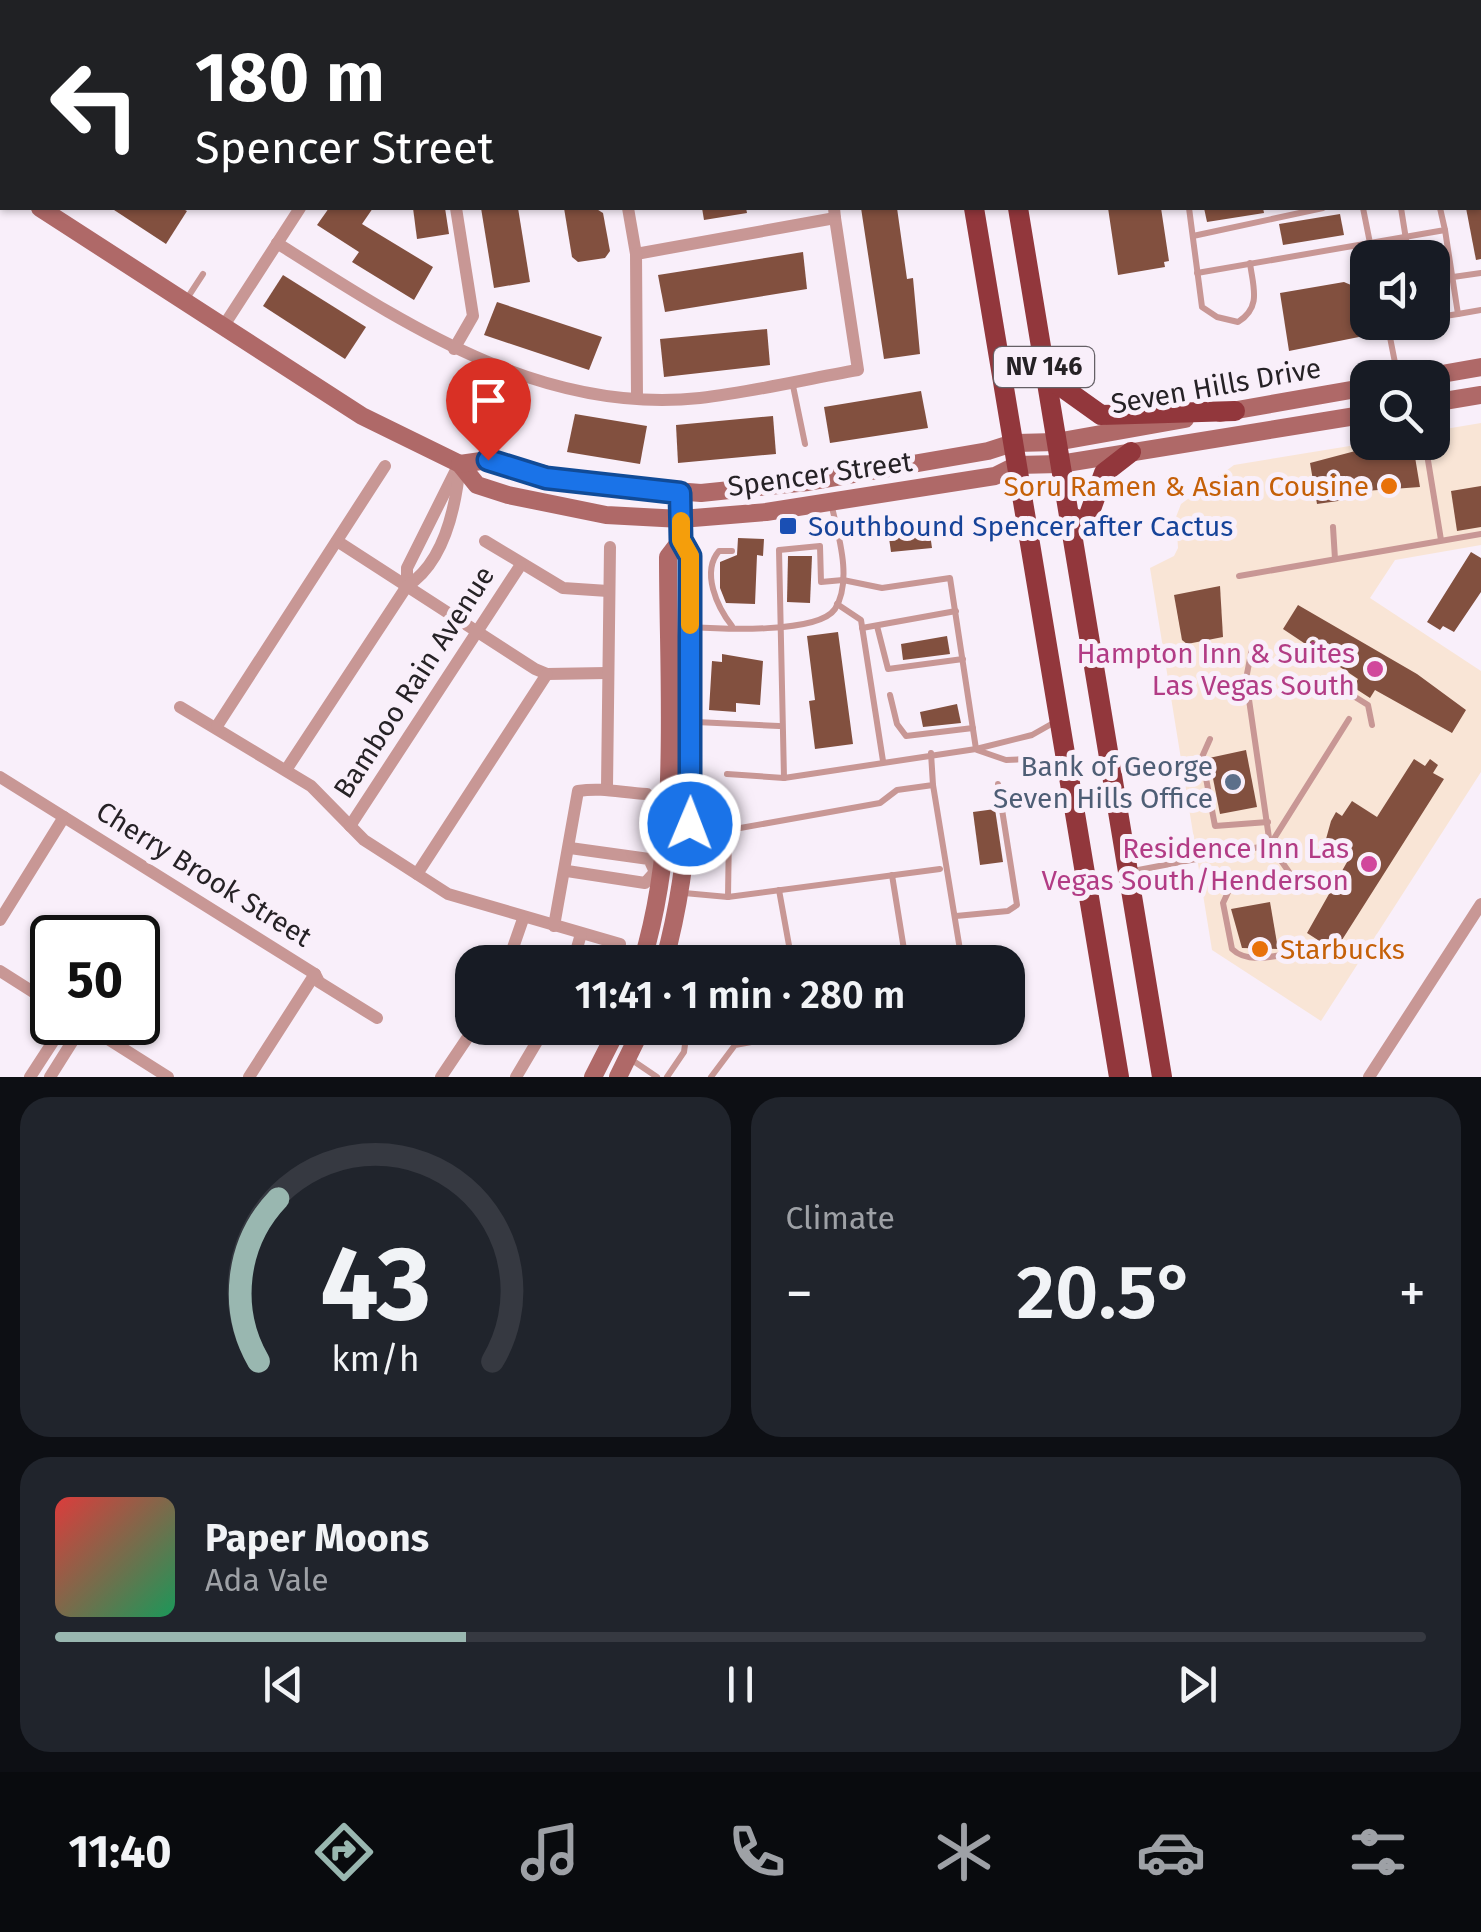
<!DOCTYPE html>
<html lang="en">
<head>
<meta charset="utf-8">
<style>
  body { margin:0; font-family:"Fira Sans",sans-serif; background:#20242c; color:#f1f3f6; height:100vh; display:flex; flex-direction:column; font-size:38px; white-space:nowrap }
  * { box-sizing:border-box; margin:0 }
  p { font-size:32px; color:#9ea1a6 }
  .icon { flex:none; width:55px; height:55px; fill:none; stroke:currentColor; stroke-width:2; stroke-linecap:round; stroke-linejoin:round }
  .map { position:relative; height:1077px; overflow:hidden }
  .sheet { display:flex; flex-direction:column; gap:20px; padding:20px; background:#0d0f14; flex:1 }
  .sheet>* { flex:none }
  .hud { position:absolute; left:0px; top:0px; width:1482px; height:210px; box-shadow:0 2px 8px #0004; background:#202124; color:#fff; overflow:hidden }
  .tools { position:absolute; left:1350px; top:240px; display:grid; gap:20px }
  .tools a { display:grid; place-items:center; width:100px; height:100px; border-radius:20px; background:#171b24; box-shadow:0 2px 8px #0004; font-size:50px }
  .speed { position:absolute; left:30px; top:915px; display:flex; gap:20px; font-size:50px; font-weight:700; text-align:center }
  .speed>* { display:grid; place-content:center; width:130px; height:130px; border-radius:50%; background:#171b24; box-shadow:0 2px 8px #0004; line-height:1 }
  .speed .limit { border:5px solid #111; border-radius:15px; background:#fff; color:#111 }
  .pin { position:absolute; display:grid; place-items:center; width:85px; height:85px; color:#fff; margin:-102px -42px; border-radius:50% 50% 50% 0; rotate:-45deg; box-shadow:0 0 10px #0007 }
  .pin .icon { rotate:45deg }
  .me { position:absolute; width:110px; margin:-55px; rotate:1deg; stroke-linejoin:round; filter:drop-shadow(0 0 8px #0008) }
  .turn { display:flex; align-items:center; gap:35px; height:210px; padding:0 30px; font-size:45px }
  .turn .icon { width:130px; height:130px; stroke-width:2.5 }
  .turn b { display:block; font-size:70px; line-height:85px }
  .big { font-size:75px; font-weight:600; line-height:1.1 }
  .sheet .tile { flex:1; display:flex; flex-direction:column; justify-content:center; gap:15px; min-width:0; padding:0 35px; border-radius:30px; background:#20242c }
  .sheet .dial { align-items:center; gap:0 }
  .dial svg { height:260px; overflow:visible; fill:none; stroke:#363941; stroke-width:7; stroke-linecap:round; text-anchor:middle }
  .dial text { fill:#f1f3f6; stroke:none }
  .song { display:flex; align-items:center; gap:30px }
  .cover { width:120px; height:120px; border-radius:15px; background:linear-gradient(135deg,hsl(0 70% 55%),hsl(150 70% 35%)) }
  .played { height:10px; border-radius:5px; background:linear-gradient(90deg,#99b7b0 30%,#363941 30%) }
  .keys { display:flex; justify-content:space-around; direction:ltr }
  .heat { display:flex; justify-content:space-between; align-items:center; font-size:55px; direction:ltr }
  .sheet .tiles { flex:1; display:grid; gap:20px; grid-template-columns:1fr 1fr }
  .tile:last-child { grid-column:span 2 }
  .trip { position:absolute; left:455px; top:945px; width:570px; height:100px; border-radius:30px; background:#171b24; box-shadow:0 2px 8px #0004; font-weight:600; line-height:100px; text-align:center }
  .menu { display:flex; height:160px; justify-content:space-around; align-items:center; background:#090b0e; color:#9ea1a6 }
  .menu .icon { width:70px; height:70px }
  .menu .active { color:#99b7b0 }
  .menu b { font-size:45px; color:#f1f3f6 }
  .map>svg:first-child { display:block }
</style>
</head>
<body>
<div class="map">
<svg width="1481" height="1077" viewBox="0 0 1481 1077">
  <rect width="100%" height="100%" fill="#f9effa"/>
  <path fill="#f9e5d6" d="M1481 423V545L1395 560 1370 598 1481 671V772L1321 1021 1212 950 1150 568 1174 556 1178 548 1176 517 1181 504 1234 465 1368 443 1432 442 1433 431Z"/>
  <g fill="#82503f">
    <path d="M111 208H181L187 211 166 244Z"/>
    <path d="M329 208H373L362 224 433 267 414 300 352 262 359 252 317 225Z"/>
    <path d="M413 208H445L449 234 417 239Z"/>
    <path d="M481 208H518L530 282 494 288Z"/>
    <path d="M564 208H595L603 213 610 251 605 258 578 262 572 257Z"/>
    <path d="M702 208H746L747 213 704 220Z"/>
    <path d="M861 208H897L907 279 913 278 920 354 884 359Z"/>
    <path d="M1108 208H1161L1169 261 1164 262 1165 267 1118 275Z"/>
    <path d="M1204 208H1263L1264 213 1207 222Z"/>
    <path d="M1466 208H1481V259L1476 260Z"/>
    <path d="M1340 214 1344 235 1283 245 1279 224Z"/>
    <path d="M803 252 807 289 665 312 658 275Z"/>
    <path d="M283 275 366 327 345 359 263 306Z"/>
    <path d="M1344 282 1351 285 1359 337 1289 351 1280 293Z"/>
    <path d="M497 302 602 337 589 370 484 335Z"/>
    <path d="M767 329 770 365 664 377 660 339Z"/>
    <path d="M921 391 928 428 830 443 824 407Z"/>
    <path d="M575 414 647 426 640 464 567 452Z"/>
    <path d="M773 416 776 454 678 463 676 425Z"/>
    <path d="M1378 445 1379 451 1413 445 1420 487 1351 492 1352 499 1317 504 1310 463Z"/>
    <path d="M1481 486V527L1457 531 1451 491Z"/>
    <path d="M929 527 932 548 891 552 888 531Z"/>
    <path d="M738 538 764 539 763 556 757 555 755 604 726 603 720 588V562L737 555Z"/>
    <path d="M1471 552 1481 558V592L1454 632 1443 626 1440 630 1427 622Z"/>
    <path d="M788 556H812L810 603 787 602Z"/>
    <path d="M1220 586 1223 637 1187 644 1182 640 1174 595Z"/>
    <path d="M1298 605 1417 674 1466 710 1452 733 1375 690 1370 698 1353 687 1358 679 1283 629Z"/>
    <path d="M838 632 853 744 815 749 809 701 815 700 807 636Z"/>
    <path d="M947 636 950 654 903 660 901 644Z"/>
    <path d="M722 654 763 661 760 705 736 703V712L709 710 712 661 722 662Z"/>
    <path d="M957 704 961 723 923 727 920 712Z"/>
    <path d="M1246 750 1257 807 1220 814 1209 758Z"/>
    <path d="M1414 759 1425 766 1430 759 1438 765 1433 773 1444 779 1335 951 1307 933 1351 855 1326 839 1331 821 1336 812 1342 816 1352 801 1377 817Z"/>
    <path d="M995 809 1003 862 980 865 973 812Z"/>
    <path d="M1270 902 1278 949 1242 948 1231 909Z"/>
  </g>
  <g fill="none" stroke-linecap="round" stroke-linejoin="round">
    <g stroke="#c89795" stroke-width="6">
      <path d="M1158 2 1170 0"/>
      <path d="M1480 16H1481"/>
      <path d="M1480 79H1481"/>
      <path d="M1480 104 1481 103"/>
      <path d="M1480 132H1481"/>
      <path d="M1189 208 1202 307 1217 317 1238 322C1262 307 1253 287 1250 263"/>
      <path d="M1363 208 1373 258"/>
      <path d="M1401 208 1409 258"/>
      <path d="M1193 236 1323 208"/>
      <path d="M1197 273 1445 230 1440 208"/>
      <path d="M1453 277 1481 273"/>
      <path d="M186 300 203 274"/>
      <path d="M1458 314 1481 310"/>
      <path d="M1432 318 1458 314 1445 230"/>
      <path d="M1387 322 1398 378"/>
      <path d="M792 381 805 444"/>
      <path d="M1425 442 1441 540"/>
      <path d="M1333 527 1335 559"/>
      <path d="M1239 576 1481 534"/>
      <path d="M837 604 861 620 883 761"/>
      <path d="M732 626C717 607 701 572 719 551H732"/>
      <path d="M877 626 888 669 963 659"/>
      <path d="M691 627C720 629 818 634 835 609 853 580 838 534 831 503"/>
      <path d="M862 628 956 611"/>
      <path d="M1252 648 1246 679 1270 845 1289 872"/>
      <path d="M1327 694 1347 692 1368 705 1372 725"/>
      <path d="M890 695 897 724 906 736 973 728"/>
      <path d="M696 722 779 726"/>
      <path d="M1210 739 1202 757 1215 826 1268 822"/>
      <path d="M977 750 1006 760 1031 759 1064 775"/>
      <path d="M727 774 784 778 779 550 820 546 821 582 843 580 882 588 950 578 976 749"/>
      <path d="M784 778 976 749 1032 735 1055 722"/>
      <path d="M933 785 962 962"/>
      <path d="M1133 871 1270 845 1349 719"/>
      <path d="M892 875 906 962"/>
      <path d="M1230 888 1223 903 1232 949C1249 966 1281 954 1303 951"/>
      <path d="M779 890 792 962"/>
      <path d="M684 893 728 897 940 869"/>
      <path d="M728 897 729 830 880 803 897 790 933 785 931 753"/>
      <path d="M956 916 1008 911 1017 905 998 784"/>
      <path d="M629 1058 657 1077"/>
      <path d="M667 1077 684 1052 687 1030"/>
      <path d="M711 1077 735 1045 828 1028"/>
    </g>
    <g stroke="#c89795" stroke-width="12">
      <path d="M12 0 16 2"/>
      <path d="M792 0 798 2"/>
      <path d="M431 1V0"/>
      <path d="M73 2 75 0"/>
      <path d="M760 2 773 0"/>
      <path d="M0 97 2 99"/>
      <path d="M628 208 636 254 835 218 834 208"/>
      <path d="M277 243C405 324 540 415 700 398 753 392 806 379 858 370L835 218"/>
      <path d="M636 254 637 397"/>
      <path d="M223 327 300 208"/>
      <path d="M454 349 473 316 456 208"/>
      <path d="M337 541 535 669 547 674 607 673"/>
      <path d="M485 541 563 588 608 591"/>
      <path d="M407 586V568L456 470"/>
      <path d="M180 707 311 786 364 840 448 894 620 944"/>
      <path d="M217 726 385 466"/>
      <path d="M286 770 407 586C445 562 456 506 460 464"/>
      <path d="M0 777 315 974 319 982 377 1018"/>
      <path d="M607 787 610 547"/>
      <path d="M350 826 520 566"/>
      <path d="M570 848 649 859 655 872"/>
      <path d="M567 871 645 883 655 872"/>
      <path d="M417 874 547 674"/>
      <path d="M0 920 64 817"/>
      <path d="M554 926 578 791C603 787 622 793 647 794"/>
      <path d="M508 962 523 919"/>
      <path d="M573 962 581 934"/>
      <path d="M0 971 52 1004"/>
      <path d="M81 1022 168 1077"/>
      <path d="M30 1077 58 1034 69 1031 75 1022"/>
      <path d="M50 1077 72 1042 69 1031"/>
      <path d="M249 1077 315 974"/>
      <path d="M441 1077 474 1028"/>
      <path d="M516 1077 545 1028"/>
      <path d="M1369 1077 1481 904"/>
    </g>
    <g stroke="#af6968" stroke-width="18">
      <path d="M0 181 2 182"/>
      <path d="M40 208 362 416 460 464 477 485 508 495 606 515 681 519 766 512 995 476 1017 465 1060 464 1368 414"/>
      <path d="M1419 378 1481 367"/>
      <path d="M1432 403 1481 395"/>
      <path d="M1220 413 1368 387"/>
      <path d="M460 464 488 460 584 484 701 493 808 482 988 451 1013 443 1056 442 1185 419"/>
      <path d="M642 962C681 833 668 691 668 557L681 540"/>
      <path d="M664 962C701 830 691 693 689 556L681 540V508"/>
      <path d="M593 1077 618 1028"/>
      <path d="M618 1077 642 1028"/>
    </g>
    <g stroke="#92373c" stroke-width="20">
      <path d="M940 0V2"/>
      <path d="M984 0V2"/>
      <path d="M974 208 1119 1077"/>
      <path d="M1018 208 1162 1077"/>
      <path d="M1045 375 1101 415 1235 411"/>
      <path d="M1069 516 1086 523 1104 473 1131 452"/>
    </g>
  </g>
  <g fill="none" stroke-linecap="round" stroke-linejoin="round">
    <g stroke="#114b97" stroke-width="25">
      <path id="route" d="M488 460 546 478 680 493 681 540 690 556V824"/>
    </g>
    <use href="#route" stroke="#1a73e8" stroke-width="18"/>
    <path stroke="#f59e0b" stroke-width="18" d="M681 521V540L690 556V625"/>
  </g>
  <g fill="#e8710a" stroke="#f9effa" stroke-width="4">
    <circle cx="1389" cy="486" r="10"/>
    <circle cx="1260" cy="949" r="10"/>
  </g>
  <rect fill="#1a4fb4" stroke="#f9effa" stroke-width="4" x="778" y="516" width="20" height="20" rx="5"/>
  <g fill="#d1479c" stroke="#f9effa" stroke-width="4">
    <circle cx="1375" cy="669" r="10"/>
    <circle cx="1369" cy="864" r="10"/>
  </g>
  <circle fill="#5c6f8a" stroke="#f9effa" stroke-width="4" cx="1233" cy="782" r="10"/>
  <g text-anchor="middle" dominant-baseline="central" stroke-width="10" stroke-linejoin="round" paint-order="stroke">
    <rect fill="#f9effa" stroke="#656066" stroke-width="2.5" x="994" y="347" width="100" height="40" rx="8"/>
    <g font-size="25" font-weight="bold" fill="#262226">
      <text x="1044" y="367">NV 146</text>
    </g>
    <g font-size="28" fill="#262226" stroke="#f9effa">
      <text transform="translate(1216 386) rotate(-10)">Seven Hills Drive</text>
      <text transform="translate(820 474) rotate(-8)">Spencer Street</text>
      <text transform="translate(414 682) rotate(-57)">Bamboo Rain Avenue</text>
      <text transform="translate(204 874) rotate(32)">Cherry Brook Street</text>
    </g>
    <g font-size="28" fill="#c56008" stroke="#f9effa" text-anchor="end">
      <text x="1369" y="486">Soru Ramen &amp; Asian Cousine</text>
      <text x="1280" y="949" text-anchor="start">Starbucks</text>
    </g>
    <g font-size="28" fill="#164399" stroke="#f9effa" text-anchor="start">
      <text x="808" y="526">Southbound Spencer after Cactus</text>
    </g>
    <g font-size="28" fill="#b23c85" stroke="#f9effa" text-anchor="end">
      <text x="1355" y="653">Hampton Inn &amp; Suites<tspan x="1355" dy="32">Las Vegas South</tspan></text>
      <text x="1349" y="848">Residence Inn Las<tspan x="1349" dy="32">Vegas South/Henderson</tspan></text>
    </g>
    <g font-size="28" fill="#4e5e75" stroke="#f9effa" text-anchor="end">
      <text x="1213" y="766">Bank of George<tspan x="1213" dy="32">Seven Hills Office</tspan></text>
    </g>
  </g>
</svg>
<div class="tools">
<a><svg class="icon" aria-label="sound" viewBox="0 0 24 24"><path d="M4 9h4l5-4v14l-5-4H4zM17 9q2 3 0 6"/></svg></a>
<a><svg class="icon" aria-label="search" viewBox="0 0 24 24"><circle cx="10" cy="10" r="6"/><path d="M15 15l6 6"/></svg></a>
</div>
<div class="speed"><div class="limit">50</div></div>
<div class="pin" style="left:488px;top:460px;background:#d93025"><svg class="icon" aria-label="arrive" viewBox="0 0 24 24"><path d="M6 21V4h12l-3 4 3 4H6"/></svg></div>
<svg class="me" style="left:690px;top:824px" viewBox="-20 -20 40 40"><circle r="17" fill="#1a73e8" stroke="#fff" stroke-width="3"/><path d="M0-11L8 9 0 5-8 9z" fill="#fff"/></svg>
<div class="trip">11:41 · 1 min · 280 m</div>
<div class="hud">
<div class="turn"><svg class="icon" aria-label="left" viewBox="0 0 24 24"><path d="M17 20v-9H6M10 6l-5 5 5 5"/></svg><div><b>180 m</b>Spencer Street</div></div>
</div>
</div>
<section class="sheet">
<div class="tiles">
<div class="tile dial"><svg viewBox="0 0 100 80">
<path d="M14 69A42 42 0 1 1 86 69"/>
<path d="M14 69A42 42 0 0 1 20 19" stroke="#99b7b0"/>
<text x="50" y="56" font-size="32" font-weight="700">43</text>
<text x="50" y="72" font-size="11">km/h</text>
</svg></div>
<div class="tile"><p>Climate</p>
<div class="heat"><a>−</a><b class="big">20.5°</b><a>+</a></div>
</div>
<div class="tile">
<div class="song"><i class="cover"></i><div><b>Paper Moons</b><p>Ada Vale</p></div></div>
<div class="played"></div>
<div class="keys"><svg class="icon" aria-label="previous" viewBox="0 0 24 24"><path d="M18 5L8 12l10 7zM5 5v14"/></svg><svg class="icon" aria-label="pause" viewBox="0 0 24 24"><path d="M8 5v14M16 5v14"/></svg><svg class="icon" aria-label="next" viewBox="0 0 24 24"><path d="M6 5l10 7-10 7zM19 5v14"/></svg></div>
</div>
</div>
</section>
<nav class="menu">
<b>11:40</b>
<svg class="icon active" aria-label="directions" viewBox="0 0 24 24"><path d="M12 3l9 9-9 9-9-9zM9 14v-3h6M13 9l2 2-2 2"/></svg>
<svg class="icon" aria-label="music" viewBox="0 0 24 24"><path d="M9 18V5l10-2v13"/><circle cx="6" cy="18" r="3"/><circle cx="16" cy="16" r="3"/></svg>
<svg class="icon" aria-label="phone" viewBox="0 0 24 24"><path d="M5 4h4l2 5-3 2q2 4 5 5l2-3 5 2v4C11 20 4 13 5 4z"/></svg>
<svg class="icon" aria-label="climate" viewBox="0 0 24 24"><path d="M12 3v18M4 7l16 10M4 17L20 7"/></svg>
<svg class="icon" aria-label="car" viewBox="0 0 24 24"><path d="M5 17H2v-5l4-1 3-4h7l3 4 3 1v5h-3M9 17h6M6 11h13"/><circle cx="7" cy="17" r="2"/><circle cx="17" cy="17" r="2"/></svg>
<svg class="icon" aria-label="filters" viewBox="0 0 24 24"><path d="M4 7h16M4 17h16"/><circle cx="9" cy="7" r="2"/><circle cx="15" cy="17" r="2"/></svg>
</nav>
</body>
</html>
